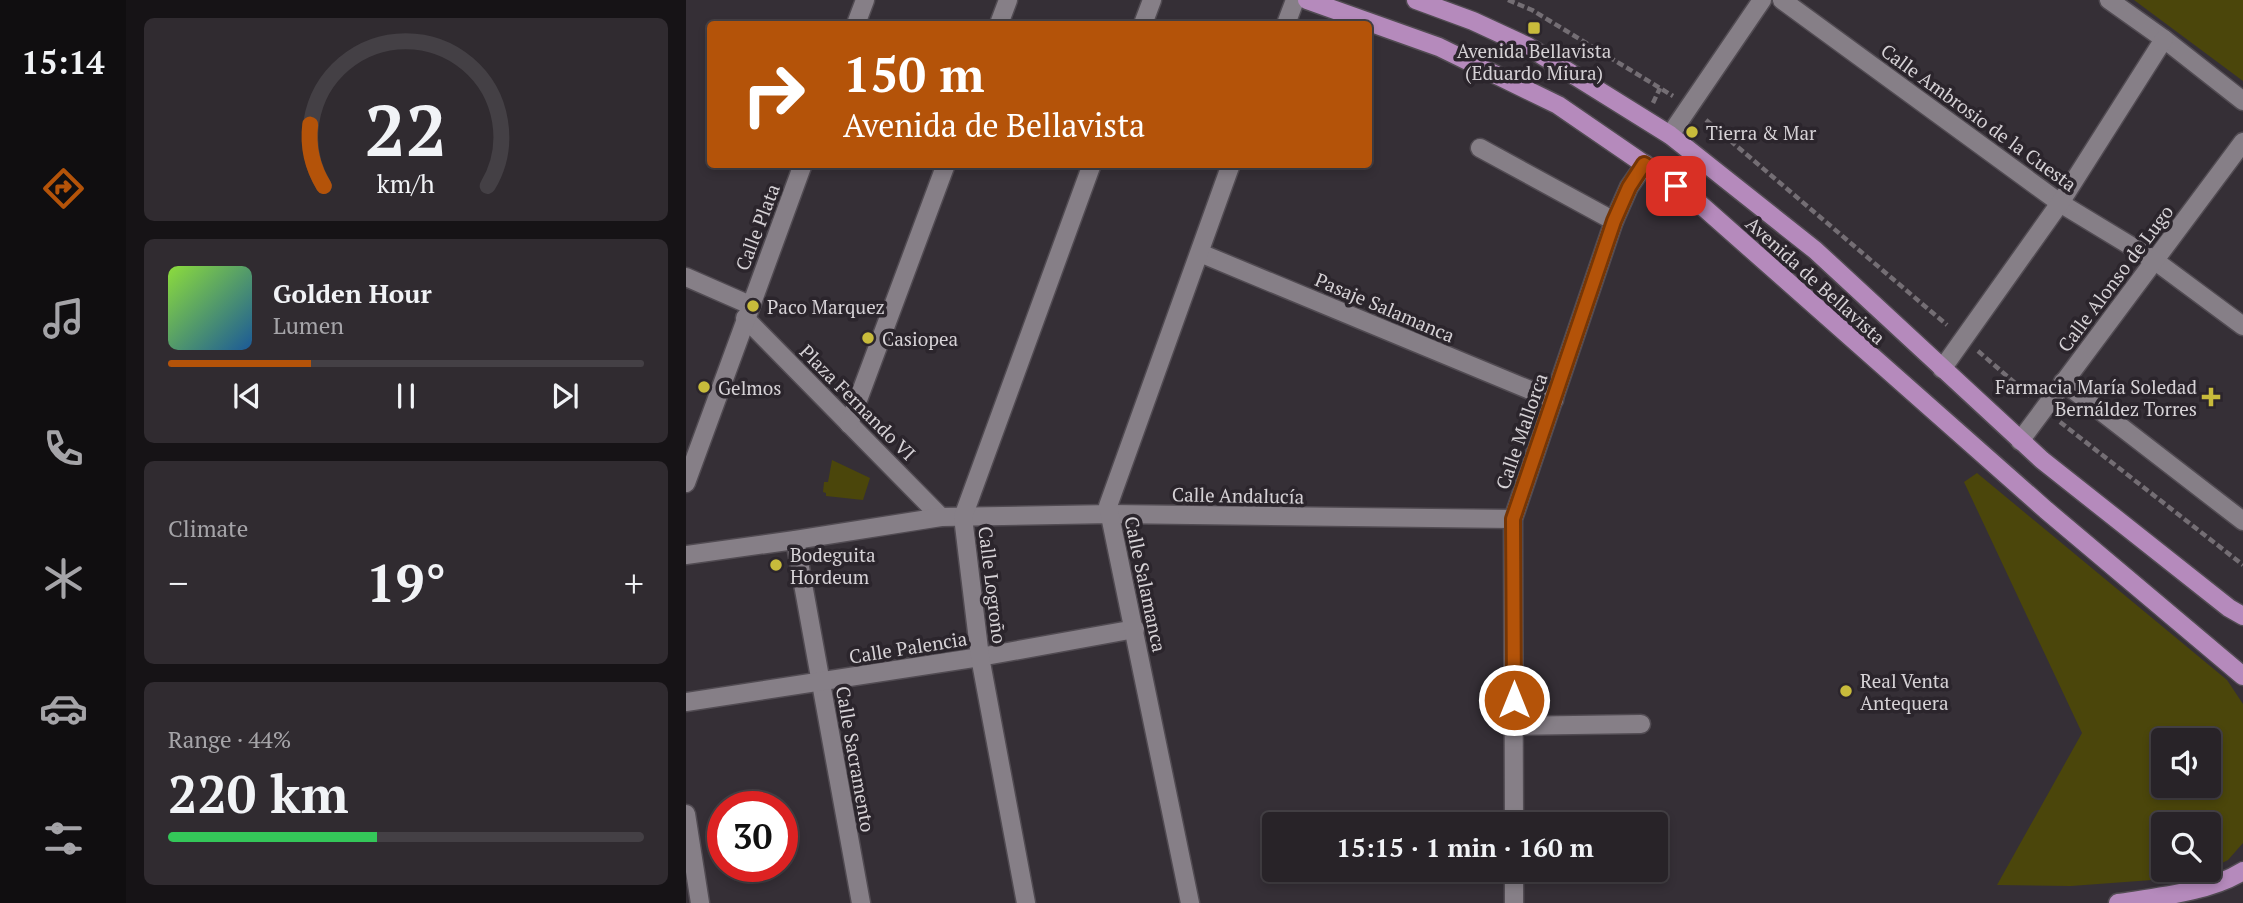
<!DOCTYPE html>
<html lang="en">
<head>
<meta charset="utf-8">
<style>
  body { margin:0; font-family:"PT Serif",serif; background:#302b30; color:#f1f3f6; height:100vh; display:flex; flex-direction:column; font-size:26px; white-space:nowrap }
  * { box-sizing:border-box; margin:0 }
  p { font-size:23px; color:#a5a4a8 }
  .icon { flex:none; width:38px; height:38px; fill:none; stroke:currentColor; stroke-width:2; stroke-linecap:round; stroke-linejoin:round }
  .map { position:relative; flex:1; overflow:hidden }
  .side { display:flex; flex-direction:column; gap:18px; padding:18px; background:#161316; width:560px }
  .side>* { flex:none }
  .top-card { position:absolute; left:21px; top:21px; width:665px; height:147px; border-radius:7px; box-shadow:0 4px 10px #0003,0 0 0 2px #444045; background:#b45309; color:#fff; overflow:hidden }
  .controls { position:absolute; left:1465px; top:728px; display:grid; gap:14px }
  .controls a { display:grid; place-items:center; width:70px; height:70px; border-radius:7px; background:#282328; box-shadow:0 4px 10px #0003,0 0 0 2px #444045; font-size:35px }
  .speed { position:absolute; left:21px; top:791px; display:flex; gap:14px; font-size:35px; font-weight:700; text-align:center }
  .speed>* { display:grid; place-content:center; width:91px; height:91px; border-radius:50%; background:#282328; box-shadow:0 4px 10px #0003,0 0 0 2px #444045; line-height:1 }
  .speed .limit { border:10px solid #d22; background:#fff; color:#111 }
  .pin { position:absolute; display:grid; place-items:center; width:60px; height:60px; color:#fff; margin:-30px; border-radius:14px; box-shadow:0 4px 10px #0006 }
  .me { position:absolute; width:77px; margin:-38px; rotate:0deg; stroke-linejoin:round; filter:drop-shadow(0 0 5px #0008) }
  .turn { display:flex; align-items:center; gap:24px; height:147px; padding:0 21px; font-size:32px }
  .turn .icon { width:91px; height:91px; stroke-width:2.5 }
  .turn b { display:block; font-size:49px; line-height:60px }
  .big { font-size:52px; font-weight:600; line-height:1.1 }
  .side .tile { flex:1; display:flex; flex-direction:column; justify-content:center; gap:10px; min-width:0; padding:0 24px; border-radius:10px; background:#302b30 }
  .side .dial { align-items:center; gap:0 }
  .dial svg { height:182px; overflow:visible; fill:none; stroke:#444045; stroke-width:7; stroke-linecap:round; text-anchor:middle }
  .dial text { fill:#f1f3f6; stroke:none }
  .song { display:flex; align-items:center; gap:21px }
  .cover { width:84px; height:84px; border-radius:10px; background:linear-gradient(135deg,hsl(90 70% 55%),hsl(210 70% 35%)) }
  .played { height:7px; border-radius:4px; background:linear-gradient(90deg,#b45309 30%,#444045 30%) }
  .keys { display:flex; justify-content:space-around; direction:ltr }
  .heat { display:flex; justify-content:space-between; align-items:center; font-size:38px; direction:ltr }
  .charge { height:10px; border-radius:5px; background:linear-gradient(90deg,#34c759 44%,#444045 0) }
  .trip { position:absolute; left:576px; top:812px; width:406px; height:70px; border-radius:7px; background:#282328; box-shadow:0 4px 10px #0003,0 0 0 2px #444045; font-weight:600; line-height:70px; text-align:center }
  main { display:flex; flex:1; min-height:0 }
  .dock { display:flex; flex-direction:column; width:126px; justify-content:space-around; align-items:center; background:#100e10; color:#a5a4a8 }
  .dock .icon { width:49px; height:49px }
  .dock .current { color:#b45309 }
  .dock b { font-size:32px; color:#f1f3f6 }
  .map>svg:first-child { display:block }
</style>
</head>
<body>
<main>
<nav class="dock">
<b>15:14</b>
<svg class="icon current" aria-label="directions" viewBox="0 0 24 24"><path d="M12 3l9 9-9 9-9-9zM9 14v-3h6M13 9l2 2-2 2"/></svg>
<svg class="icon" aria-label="music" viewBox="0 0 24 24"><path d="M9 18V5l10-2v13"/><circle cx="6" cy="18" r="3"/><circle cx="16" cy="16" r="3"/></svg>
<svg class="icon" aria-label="phone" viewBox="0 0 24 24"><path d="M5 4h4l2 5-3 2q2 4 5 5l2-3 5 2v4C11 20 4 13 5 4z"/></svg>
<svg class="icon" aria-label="climate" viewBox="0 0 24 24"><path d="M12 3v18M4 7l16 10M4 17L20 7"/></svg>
<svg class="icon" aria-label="car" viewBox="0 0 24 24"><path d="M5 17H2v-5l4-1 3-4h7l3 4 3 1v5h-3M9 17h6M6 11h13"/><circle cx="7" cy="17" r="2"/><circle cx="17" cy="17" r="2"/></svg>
<svg class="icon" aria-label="filters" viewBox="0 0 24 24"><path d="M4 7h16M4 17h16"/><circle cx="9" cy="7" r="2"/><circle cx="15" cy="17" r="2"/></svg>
</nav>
<section class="side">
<div class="tile dial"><svg viewBox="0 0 100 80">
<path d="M14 69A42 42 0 1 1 86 69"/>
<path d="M14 69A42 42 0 0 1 8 42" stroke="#b45309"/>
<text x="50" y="56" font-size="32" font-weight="700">22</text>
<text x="50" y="72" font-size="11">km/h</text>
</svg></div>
<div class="tile">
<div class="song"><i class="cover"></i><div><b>Golden Hour</b><p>Lumen</p></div></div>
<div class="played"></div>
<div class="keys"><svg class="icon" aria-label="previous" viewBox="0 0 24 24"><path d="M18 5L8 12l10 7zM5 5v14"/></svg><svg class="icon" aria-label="pause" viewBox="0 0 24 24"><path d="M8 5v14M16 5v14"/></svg><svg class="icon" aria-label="next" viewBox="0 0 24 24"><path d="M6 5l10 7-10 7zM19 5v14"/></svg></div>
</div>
<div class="tile"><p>Climate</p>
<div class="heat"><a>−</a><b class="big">19°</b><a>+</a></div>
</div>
<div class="tile"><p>Range · 44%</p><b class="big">220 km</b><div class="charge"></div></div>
</section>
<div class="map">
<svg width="1557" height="903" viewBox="0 0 1557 903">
  <rect width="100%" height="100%" fill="#352f36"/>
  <g fill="#4b460b" fill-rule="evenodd">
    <path d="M1448 0H1557V81Z"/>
    <path d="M146 460 184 478 177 500 140 496V493L137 492 138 482H142Z"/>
    <path d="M1291 473 1541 680 1557 704V843L1542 860 1522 870V824H1477V870H1522L1507 877 1385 886 1311 885 1396 733 1278 482ZM1477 740H1522V786H1477Z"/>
  </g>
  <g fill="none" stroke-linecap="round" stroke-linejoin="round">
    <g stroke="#514b52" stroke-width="21">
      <g id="minor">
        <path d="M1096 0 1374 203 1468 260 1557 326"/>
        <path d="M1423 0 1478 39 1557 101"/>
        <path d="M170 24 179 0"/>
        <path d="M313 24 322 0"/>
        <path d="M457 24 466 0"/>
        <path d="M600 24 609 0"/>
        <path d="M984 135 1076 0"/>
        <path d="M794 148 928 221"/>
        <path d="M514 253 868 400"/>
        <path d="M0 277 64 305"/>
        <path d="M59 318 255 517"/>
        <path d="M1256 369 1374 203 1478 39"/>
        <path d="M1377 382 1557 521"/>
        <path d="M163 424 260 164"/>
        <path d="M1334 441 1557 142"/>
        <path d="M0 483 117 164"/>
        <path d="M109 540 175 903"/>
        <path d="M0 555 109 540 255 517 425 514 827 519"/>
        <path d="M0 702 294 657 449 629"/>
        <path d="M828 726 955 724"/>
        <path d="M0 814 14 903"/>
        <path d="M828 824 827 519 928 221 943 187 959 164"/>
        <path d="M340 903 294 657 277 517 406 164"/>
        <path d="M504 903 422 506 545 164"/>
        <path d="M828 903V870"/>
      </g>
    </g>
    <g stroke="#514b52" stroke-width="21">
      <g id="major">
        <path d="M621 0 753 47 872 105 1006 197 1360 510 1557 676"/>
        <path d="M730 0 787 21 841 46 984 135 1129 250 1356 460 1543 608 1557 616"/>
        <path d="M1432 903C1471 897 1524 892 1557 871"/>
      </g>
    </g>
    <g stroke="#746e74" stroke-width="4.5" stroke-dasharray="7 3.5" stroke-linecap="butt">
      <path d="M822 0 846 10 987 96"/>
      <path d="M967 103 974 88"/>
      <path d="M1020 120 1261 325"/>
      <path d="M1292 351 1344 396"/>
      <path d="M1374 422 1557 565"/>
    </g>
    <use href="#minor" stroke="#867f87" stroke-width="18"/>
    <use href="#major" stroke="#b58abc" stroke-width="18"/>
  </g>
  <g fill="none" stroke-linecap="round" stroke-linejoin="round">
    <g stroke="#753606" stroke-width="18">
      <path id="route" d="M828 700 827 519 928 221 943 187 958 164 990 186"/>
    </g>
    <use href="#route" stroke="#b45309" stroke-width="12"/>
  </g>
  <g fill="#c8bb3b" stroke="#2b252c" stroke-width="2.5">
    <rect x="841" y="21" width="14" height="14" rx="3.5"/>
    <circle cx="1006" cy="132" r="7"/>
    <circle cx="67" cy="306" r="7"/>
    <circle cx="182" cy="338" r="7"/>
    <circle cx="18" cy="387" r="7"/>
    <path d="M1521.5 386.5h7v7h7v7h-7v7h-7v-7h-7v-7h7z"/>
    <circle cx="90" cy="565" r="7"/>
    <circle cx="1160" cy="691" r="7"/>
  </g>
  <g text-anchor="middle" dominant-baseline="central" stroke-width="7" stroke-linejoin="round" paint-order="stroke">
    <g font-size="19" fill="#d6d2d6" stroke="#2b252c" text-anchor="start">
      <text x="848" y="50" text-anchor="middle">Avenida Bellavista<tspan x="848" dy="22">(Eduardo Miura)</tspan></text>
      <text x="1020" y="132">Tierra &amp; Mar</text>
      <text x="81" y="306">Paco Marquez</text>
      <text x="196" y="338">Casiopea</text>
      <text x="1511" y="386" text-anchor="end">Farmacia María Soledad<tspan x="1511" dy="22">Bernáldez Torres</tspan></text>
      <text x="32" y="387">Gelmos</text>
      <text x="104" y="554">Bodeguita<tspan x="104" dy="22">Hordeum</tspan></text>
      <text x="1174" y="680">Real Venta<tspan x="1174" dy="22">Antequera</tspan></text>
    </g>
    <g font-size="19" fill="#d6d2d6" stroke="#2b252c">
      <text transform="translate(1293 117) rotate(36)">Calle Ambrosio de la Cuesta</text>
      <text transform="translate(71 227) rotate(-69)">Calle Plata</text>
      <text transform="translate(1429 278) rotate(-53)">Calle Alonso de Lugo</text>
      <text transform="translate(1130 280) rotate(42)">Avenida de Bellavista</text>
      <text transform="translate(699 307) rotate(23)">Pasaje Salamanca</text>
      <text transform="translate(172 402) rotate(45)">Plaza Fernando VI</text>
      <text transform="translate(835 431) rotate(-71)">Calle Mallorca</text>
      <text transform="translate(552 495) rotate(1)">Calle Andalucía</text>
      <text transform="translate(460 584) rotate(78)">Calle Salamanca</text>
      <text transform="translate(307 585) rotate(83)">Calle Logroño</text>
      <text transform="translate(222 647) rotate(-9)">Calle Palencia</text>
      <text transform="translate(170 759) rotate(80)">Calle Sacramento</text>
    </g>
  </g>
</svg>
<div class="controls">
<a><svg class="icon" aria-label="sound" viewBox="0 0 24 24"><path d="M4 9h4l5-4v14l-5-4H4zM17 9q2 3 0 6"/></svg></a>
<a><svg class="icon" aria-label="search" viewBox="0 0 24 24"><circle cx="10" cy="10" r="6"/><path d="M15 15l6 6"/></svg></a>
</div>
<div class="speed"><div class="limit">30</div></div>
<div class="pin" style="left:990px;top:186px;background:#d93025"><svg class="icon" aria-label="arrive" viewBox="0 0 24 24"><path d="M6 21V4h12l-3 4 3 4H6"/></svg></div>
<svg class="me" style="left:828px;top:700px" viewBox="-20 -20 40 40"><circle r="17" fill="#b45309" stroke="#fff" stroke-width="3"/><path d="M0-11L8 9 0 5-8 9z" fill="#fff"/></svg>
<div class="trip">15:15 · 1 min · 160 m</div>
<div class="top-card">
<div class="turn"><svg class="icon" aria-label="right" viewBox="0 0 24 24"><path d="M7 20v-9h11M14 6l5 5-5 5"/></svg><div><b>150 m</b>Avenida de Bellavista</div></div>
</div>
</div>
</main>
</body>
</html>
